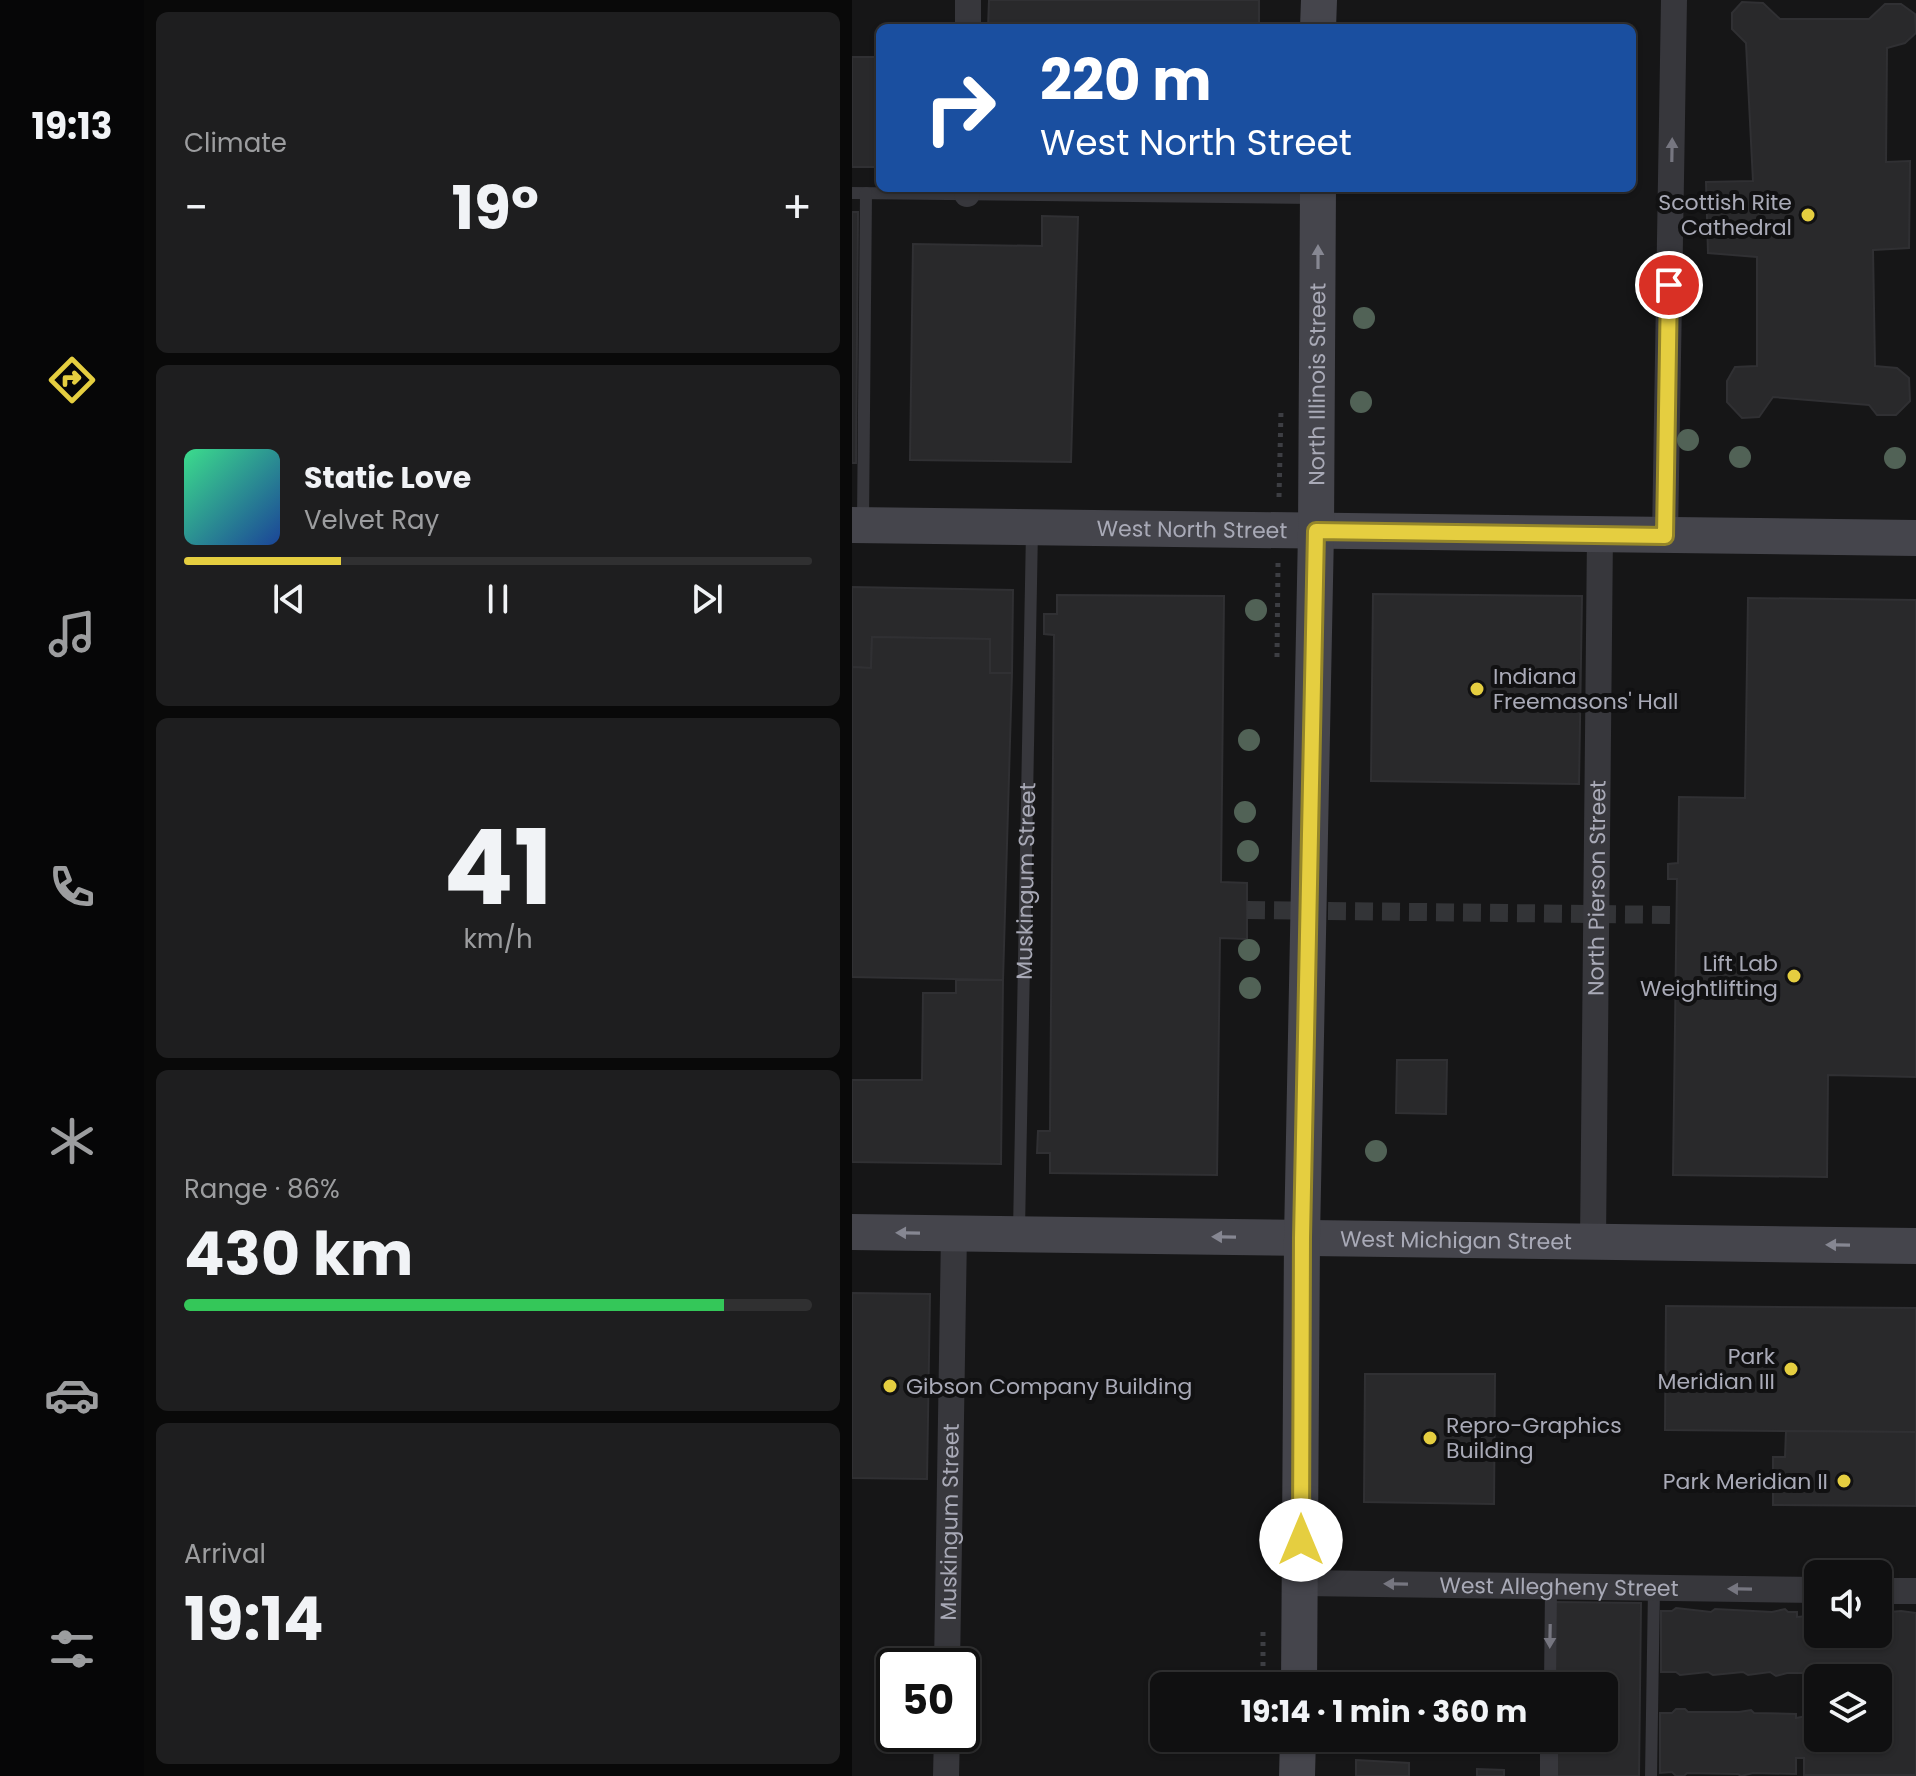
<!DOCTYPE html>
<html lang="en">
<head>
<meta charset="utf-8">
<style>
  body { margin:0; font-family:Poppins,sans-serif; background:#1e1e1f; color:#f1f3f6; height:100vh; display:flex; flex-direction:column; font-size:30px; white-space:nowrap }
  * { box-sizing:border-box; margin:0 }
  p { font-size:26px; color:#9c9d9f }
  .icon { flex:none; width:44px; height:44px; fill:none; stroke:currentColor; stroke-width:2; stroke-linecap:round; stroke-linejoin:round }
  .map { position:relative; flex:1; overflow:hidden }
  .drawer { display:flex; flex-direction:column; gap:12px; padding:12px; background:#090909; width:708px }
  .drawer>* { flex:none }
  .hud { position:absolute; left:24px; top:24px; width:760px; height:168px; border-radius:12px; box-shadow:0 2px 6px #0004,0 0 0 2px #303031; background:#1a4fa0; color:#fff; overflow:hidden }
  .tools { position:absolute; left:952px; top:1560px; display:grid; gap:16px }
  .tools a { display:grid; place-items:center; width:88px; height:88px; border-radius:12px; background:#101011; box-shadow:0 2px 6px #0004,0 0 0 2px #303031; font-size:40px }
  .speed { position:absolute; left:24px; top:1648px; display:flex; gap:16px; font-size:40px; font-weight:700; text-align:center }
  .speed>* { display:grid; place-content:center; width:104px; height:104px; border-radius:50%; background:#101011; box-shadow:0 2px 6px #0004,0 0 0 2px #303031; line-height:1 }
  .speed .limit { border:4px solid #111; border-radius:12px; background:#fff; color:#111 }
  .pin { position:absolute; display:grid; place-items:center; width:68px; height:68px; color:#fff; margin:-34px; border:4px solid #fff; border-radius:50%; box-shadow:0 2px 8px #0007 }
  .me { position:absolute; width:88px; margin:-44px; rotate:0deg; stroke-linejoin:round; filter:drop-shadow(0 0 6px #0008) }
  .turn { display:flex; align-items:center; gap:28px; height:168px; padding:0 32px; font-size:36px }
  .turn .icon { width:104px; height:104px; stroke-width:2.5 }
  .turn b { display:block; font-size:56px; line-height:68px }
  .big { font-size:60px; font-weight:700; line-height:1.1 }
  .drawer .widget { flex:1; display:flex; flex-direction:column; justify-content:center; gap:12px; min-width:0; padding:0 28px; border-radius:12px; background:#1e1e1f }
  .drawer .dial { align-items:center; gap:0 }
  .dial b { font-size:104px; line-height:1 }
  .song { display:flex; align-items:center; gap:24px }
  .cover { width:96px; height:96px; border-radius:12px; background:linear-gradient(135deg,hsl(150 70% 55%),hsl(220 70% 35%)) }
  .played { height:8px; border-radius:4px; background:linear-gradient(90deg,#e5ce40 25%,#303031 25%) }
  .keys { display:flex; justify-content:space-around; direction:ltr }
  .heat { display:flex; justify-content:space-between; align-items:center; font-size:44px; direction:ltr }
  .charge { height:12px; border-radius:6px; background:linear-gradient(90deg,#34c759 86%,#303031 0) }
  .trip { position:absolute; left:298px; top:1672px; width:468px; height:80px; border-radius:12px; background:#101011; box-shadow:0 2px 6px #0004,0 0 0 2px #303031; font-weight:700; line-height:80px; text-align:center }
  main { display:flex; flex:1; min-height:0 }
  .tabs { display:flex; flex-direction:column; width:144px; justify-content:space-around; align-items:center; background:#060607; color:#9c9d9f }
  .tabs .icon { width:56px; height:56px }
  .tabs .selected { color:#e5ce40 }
  .tabs b { font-size:36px; color:#f1f3f6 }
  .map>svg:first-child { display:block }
</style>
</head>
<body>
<main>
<nav class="tabs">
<b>19:13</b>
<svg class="icon selected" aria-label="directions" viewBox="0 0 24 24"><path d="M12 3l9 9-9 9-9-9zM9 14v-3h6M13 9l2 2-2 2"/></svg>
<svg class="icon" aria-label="music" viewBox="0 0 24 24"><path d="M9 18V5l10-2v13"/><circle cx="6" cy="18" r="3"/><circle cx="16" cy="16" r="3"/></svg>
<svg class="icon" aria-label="phone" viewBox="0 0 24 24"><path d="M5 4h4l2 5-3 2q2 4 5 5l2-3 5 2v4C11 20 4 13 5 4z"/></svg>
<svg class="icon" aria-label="climate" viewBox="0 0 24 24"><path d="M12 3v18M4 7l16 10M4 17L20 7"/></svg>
<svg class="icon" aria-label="car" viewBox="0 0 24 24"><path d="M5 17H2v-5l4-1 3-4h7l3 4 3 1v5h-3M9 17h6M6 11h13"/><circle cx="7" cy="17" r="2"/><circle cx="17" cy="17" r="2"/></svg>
<svg class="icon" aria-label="filters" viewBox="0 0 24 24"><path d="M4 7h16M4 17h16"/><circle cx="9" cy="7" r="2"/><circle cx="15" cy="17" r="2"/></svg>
</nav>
<section class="drawer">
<div class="widget"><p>Climate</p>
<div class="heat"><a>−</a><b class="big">19°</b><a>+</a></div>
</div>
<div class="widget">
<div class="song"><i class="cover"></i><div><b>Static Love</b><p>Velvet Ray</p></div></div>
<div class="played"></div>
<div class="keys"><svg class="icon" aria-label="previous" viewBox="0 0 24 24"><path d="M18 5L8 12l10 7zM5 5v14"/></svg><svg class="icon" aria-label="pause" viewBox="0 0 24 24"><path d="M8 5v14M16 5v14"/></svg><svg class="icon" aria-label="next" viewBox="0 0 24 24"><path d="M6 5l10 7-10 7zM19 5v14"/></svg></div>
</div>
<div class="widget dial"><b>41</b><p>km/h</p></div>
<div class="widget"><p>Range · 86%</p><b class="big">430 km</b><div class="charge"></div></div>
<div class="widget"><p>Arrival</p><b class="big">19:14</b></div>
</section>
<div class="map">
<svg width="1064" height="1776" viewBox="0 0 1064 1776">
  <rect width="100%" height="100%" fill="#161617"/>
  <g fill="#29292b" stroke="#303033" stroke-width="2">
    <path d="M137 0H407V28H136Z"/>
    <path d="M890 2 911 3 928 19H1017L1033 4H1049L1063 14 1064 33 1053 43 1035 48 1034 162 1058 161 1057 248 1021 250 1023 366 1045 368 1057 378 1058 401 1044 415H1025L1017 405 921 397 907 417 890 418 875 402V381L883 367 905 366V257L856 253 854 182 901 181 894 43 880 29V13Z"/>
    <rect x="0" y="57" width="28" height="110"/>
    <path d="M0 212H6L4 463H0Z"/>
    <path d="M190 216 226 217 219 462 58 460 61 244 190 246Z"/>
    <path d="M0 587 161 590 160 673H138V639L20 637 19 668 0 667Z"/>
    <path d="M521 594 730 596 727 784 519 781Z"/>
    <path d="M205 595 372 596 369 882 395 883V939L368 938 365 1175 198 1173V1153H185L186 1131H198L202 635 192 634V614H205Z"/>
    <path d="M896 598 1064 600V1077L976 1075 975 1177 821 1175 825 879H816V864L826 863 827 797 893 798Z"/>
    <path d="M20 637 138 639V673H160L151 980 0 977V667L19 668Z"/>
    <path d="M104 980H151L149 1164 0 1162V1080H70L71 993H104Z"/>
    <path d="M545 1060H595L594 1114 544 1113Z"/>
    <path d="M0 1293 78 1294 75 1479 0 1478Z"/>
    <path d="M814 1306 1064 1308V1432L813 1430Z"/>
    <path d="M513 1374H643L642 1504 512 1502Z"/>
    <path d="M934 1431 1064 1432V1506L921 1505V1457H933Z"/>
    <path d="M703 1602 789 1603 787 1776H701L702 1738H752V1686H702Z"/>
    <path d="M824 1608 859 1612 863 1609 920 1612 933 1609 936 1612H945V1617L956 1616V1613L966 1609V1634H1026V1613L1049 1611 1064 1613V1775H952V1758H944V1774L901 1773 889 1776 886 1774 835 1773 832 1776H824L820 1772 808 1773V1713H820L824 1709H833L836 1712H887L899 1710 902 1713 944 1714V1718L966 1714V1738H1026V1678H1009L997 1674 963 1676 958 1673H935L924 1676 918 1672 896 1675 891 1672 861 1675 856 1672 828 1675 824 1672H809V1611H820Z"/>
    <path d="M504 1760 557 1763V1776H504Z"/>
    <path d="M625 1769 652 1770V1776H625Z"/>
  </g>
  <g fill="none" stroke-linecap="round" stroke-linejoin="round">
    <path stroke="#333437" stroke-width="18" stroke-dasharray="18 9" stroke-linecap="butt" d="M395 910 825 915"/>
    <g stroke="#3d3e43" stroke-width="5" stroke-dasharray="4 6" stroke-linecap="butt">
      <path d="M427 497 429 411"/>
      <path d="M425 657 426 563"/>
      <path d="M411 1686V1627"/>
    </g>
    <g stroke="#37373c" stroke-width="12">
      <path d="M0 193 462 198"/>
      <path d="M11 522 14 193"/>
      <path id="s1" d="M167 1231 180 530"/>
      <path d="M698 1686 699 1587"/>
      <path d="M799 1776 802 1588"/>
    </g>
    <path stroke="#37373c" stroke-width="18" d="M697 1776V1752"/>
    <g stroke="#37373c" stroke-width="26">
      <path d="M116 28V0"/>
      <path d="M115 194V188"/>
      <path d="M813 536 822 0"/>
      <path id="s2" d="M741 1242 748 534"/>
      <path id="s3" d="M449 1583 966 1590"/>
      <path d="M1026 1591H1064"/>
      <path id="s4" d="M95 1666 102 1233"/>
      <path d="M94 1776 95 1734"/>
    </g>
    <g stroke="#45454c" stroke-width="36">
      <path d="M466 28 467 0"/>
      <path id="s5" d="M0 525 1064 538"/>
      <path id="s6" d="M0 1232 1064 1246"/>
      <path id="s7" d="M447 1686 450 1238 464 531 466 188"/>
      <path d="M445 1776 446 1738"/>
    </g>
  </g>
  <g fill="#516256">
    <circle cx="512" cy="318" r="11"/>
    <circle cx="509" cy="402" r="11"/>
    <circle cx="836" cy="440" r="11"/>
    <circle cx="888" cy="457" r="11"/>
    <circle cx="1043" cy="458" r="11"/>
    <circle cx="404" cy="610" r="11"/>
    <circle cx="397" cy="740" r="11"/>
    <circle cx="393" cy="812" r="11"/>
    <circle cx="396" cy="851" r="11"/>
    <circle cx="397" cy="950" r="11"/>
    <circle cx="398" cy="988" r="11"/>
    <circle cx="524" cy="1151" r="11"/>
  </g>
  <defs><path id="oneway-solid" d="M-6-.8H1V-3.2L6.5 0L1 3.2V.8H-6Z" transform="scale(2)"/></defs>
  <g fill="#767680">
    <use href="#oneway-solid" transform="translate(820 150) rotate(-89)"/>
    <use href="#oneway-solid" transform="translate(544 1584) rotate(-179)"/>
    <use href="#oneway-solid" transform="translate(888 1589) rotate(-179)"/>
    <use href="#oneway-solid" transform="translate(698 1636) rotate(91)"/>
  </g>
  <g fill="#868792">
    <use href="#oneway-solid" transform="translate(466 257) rotate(-90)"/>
    <use href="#oneway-solid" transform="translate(56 1233) rotate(-179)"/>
    <use href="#oneway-solid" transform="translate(372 1237) rotate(-179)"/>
    <use href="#oneway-solid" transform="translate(986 1245) rotate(-179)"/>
  </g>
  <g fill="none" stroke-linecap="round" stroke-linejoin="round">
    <g stroke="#95862a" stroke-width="20">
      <path id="route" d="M449 1540 450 1238 464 531 813 536 817 285"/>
    </g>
    <use href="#route" stroke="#e5ce40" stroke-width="14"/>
  </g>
  <g fill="#e5ce40" stroke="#111112" stroke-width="3">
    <circle cx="956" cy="215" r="8"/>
    <circle cx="625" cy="689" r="8"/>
    <circle cx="942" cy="976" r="8"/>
    <circle cx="939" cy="1369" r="8"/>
    <circle cx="38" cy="1386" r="8"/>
    <circle cx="578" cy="1438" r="8"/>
    <circle cx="992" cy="1481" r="8"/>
  </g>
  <g text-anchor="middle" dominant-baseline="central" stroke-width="8" stroke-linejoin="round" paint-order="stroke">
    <g font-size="22" fill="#a9aab7" stroke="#111112" text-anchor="end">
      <text x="940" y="202">Scottish Rite<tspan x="940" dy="25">Cathedral</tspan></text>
      <text x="641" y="676" text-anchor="start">Indiana<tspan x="641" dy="25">Freemasons' Hall</tspan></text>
      <text x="926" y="963">Lift Lab<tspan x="926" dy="25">Weightlifting</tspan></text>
      <text x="923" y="1356">Park<tspan x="923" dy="25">Meridian III</tspan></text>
      <text x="54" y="1386" text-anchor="start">Gibson Company Building</text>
      <text x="594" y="1425" text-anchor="start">Repro-Graphics<tspan x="594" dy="25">Building</tspan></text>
      <text x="976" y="1481">Park Meridian II</text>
    </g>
    <g font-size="22" fill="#a9aab7" stroke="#111112">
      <text stroke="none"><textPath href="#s7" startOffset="1302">North Illinois Street</textPath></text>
      <text stroke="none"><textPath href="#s5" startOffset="340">West North Street</textPath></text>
      <text stroke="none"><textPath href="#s1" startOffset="350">Muskingum Street</textPath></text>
      <text stroke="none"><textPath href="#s2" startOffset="354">North Pierson Street</textPath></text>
      <text stroke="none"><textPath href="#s6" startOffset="604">West Michigan Street</textPath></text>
      <text stroke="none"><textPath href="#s4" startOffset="144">Muskingum Street</textPath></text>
      <text stroke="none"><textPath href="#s3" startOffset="258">West Allegheny Street</textPath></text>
    </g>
  </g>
</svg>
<div class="tools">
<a><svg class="icon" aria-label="sound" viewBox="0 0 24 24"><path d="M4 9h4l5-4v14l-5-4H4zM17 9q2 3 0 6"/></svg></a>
<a><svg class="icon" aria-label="layers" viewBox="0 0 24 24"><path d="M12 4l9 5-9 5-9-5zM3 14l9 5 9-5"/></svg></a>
</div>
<div class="speed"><div class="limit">50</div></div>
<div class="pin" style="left:817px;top:285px;background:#d93025"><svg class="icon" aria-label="arrive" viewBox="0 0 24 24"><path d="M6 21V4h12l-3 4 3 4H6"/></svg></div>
<svg class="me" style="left:449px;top:1540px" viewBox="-20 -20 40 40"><circle r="19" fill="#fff"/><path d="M0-13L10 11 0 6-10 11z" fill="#e5ce40"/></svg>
<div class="trip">19:14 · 1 min · 360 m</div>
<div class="hud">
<div class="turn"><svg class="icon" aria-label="right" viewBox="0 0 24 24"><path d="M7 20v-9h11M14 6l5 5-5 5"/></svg><div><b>220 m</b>West North Street</div></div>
</div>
</div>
</main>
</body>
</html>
